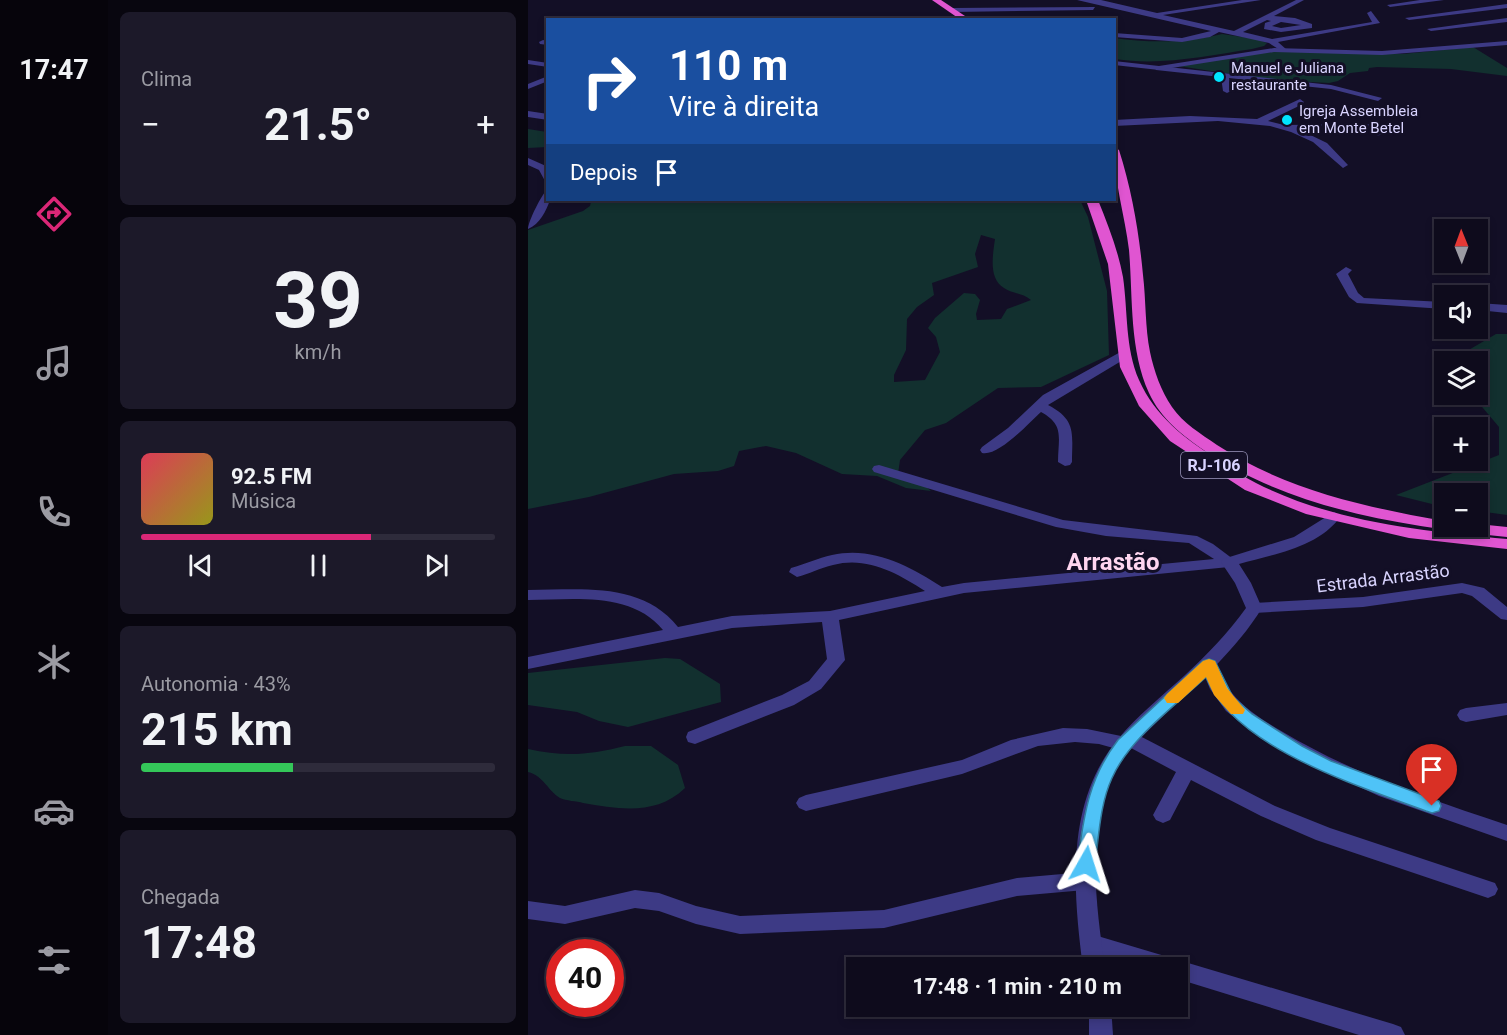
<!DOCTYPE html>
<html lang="pt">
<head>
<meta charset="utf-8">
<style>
  body { margin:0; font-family:Roboto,sans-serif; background:#1c1929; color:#f1f3f6; height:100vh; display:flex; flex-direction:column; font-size:22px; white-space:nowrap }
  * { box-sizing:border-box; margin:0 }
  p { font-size:20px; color:#9b9ba3 }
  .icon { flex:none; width:33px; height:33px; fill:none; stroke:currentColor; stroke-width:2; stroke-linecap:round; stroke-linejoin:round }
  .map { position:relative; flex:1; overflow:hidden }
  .panel { display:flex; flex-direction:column; gap:12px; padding:12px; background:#08060f; width:420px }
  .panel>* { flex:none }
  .guide { position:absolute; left:18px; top:18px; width:570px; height:183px; border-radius:0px; box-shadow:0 3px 9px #0003,0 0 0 2px #2e2b3b; background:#1a4fa0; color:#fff; overflow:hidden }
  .needle { width:39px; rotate:359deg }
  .fabs { position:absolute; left:906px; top:219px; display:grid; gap:12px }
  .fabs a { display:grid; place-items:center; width:54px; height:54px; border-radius:0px; background:#0e0b1c; box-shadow:0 3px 9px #0003,0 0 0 2px #2e2b3b; font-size:30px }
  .speed { position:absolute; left:18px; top:939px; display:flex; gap:12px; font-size:30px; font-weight:700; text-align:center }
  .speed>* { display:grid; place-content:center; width:78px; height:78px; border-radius:50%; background:#0e0b1c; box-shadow:0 3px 9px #0003,0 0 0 2px #2e2b3b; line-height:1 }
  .speed .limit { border:9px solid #d22; background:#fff; color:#111 }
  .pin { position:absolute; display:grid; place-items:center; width:51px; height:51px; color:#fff; margin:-62px -26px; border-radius:50% 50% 50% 0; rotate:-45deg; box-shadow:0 0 6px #0007 }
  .pin .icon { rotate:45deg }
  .me { position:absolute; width:66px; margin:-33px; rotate:6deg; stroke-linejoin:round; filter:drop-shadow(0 0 4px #0008) }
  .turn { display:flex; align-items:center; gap:21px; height:126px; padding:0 24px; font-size:27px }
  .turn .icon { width:78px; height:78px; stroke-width:2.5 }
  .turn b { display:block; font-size:42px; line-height:51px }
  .then { display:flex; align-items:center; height:57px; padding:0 24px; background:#0003; gap:12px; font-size:22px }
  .big { font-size:45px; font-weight:700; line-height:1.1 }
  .panel .widget { flex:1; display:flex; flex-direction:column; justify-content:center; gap:9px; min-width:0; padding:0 21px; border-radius:9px; background:#1c1929 }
  .panel .dial { align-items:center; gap:0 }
  .dial b { font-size:78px; line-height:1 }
  .song { display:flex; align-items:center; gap:18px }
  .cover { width:72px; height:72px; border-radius:9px; background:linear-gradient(135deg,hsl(350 70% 55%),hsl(60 70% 35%)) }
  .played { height:6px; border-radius:3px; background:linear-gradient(90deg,#db2777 65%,#2e2b3b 65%) }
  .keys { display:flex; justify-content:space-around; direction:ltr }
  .heat { display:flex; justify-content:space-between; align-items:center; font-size:33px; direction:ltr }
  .charge { height:9px; border-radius:4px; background:linear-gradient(90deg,#34c759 43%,#2e2b3b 0) }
  .trip { position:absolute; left:318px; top:957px; width:342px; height:60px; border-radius:0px; background:#0e0b1c; box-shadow:0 3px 9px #0003,0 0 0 2px #2e2b3b; font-weight:700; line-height:60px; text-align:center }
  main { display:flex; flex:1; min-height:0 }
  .tabs { display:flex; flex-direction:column; width:108px; justify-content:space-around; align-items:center; background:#06040b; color:#9b9ba3 }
  .tabs .icon { width:42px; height:42px }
  .tabs .active { color:#db2777 }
  .tabs b { font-size:27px; color:#f1f3f6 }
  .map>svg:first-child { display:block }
</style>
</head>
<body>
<main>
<nav class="tabs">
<b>17:47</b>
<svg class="icon active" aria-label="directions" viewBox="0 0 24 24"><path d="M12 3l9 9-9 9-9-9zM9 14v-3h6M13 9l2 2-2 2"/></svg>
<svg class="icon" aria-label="music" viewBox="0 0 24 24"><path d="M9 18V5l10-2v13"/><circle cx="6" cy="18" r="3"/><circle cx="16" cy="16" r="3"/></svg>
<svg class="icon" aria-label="phone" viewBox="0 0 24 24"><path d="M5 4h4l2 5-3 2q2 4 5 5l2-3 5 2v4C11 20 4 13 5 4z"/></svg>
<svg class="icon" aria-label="climate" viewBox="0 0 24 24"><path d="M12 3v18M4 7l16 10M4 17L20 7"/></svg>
<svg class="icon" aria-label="car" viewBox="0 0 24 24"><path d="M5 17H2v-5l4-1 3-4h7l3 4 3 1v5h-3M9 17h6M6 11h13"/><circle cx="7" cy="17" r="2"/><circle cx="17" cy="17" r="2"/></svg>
<svg class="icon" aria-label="filters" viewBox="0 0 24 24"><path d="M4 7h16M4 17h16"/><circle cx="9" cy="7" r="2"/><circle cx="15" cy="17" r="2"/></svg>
</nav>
<section class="panel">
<div class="widget"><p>Clima</p>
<div class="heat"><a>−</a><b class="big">21.5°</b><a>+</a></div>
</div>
<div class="widget dial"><b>39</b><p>km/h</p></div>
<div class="widget">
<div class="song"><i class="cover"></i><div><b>92.5 FM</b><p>Música</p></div></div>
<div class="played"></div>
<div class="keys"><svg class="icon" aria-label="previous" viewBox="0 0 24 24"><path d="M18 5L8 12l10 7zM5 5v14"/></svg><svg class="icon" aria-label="pause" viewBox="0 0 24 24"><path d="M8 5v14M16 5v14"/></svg><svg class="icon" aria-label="next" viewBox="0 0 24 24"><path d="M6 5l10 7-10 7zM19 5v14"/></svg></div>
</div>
<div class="widget"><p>Autonomia · 43%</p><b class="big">215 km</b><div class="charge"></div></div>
<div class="widget"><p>Chegada</p><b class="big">17:48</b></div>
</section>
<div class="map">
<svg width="979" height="1035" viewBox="0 0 979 1035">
  <rect width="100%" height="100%" fill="#130f26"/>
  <g fill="#12302f" fill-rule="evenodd">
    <path d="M694 34 728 39 739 43 736 46 724 49C678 56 633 66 587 59L586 38C622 43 659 43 694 34Z"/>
    <path d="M945 47 979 68V76L923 69 849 67 841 68 840 71 822 73 810 81 801 83 743 80 650 66 730 53 757 51 875 54Z"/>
    <path d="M0 129 19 132V147L0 148Z"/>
    <path d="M60 200H552L560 217 579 291 581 355 513 387 470 388 418 423 397 430 372 460 370 474 395 484 403 491 378 488 349 476 314 474 268 453 238 446 211 451 206 466 190 471 146 474 61 497 0 509V230L55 211 62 206 63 202ZM453 235 467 239C465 254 460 279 476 288 485 294 495 293 503 300L479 309 473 319 449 320 448 314 452 300 447 294 436 293 407 318 400 328 408 337 412 352 397 380 366 382V375L378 350 379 319 389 307 406 295 404 283 450 267 447 254Z"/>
    <path d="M968 334H979V515L950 511V494H916V507L868 495 971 455V427L944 395 950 394V362L929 361 939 351Z"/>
    <path d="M137 658 152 659 192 684 193 702 100 727 71 721 49 712 0 705V673Z"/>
    <path d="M97 746H123L150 765 157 788C128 816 91 809 55 803 49 801 38 801 32 798 20 791 16 776 0 772V749C36 757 62 755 97 746Z"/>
  </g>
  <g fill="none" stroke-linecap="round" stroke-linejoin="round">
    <g fill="#3d3a85" fill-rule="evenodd">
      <path d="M549 0H573L629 13 714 0H733L635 15 706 31 768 0H776L746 16 767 18 784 24V28L753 32 736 29 737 23 743 21 739 20 715 32 744 39 844 22 839 13 843 11 852 23 750 42 759 50 755 52 741 43 691 32 682 37 654 42 586 37V33L654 38 683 31ZM753 22 773 25 753 28 744 26Z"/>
      <path d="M892 0H916L862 7 859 5Z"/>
      <path d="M979 4V8L881 20 877 18Z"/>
      <path d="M567 7 565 10 424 12 420 10 424 8Z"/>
      <path d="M979 18V22L903 31 899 29Z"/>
      <path d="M15 40 20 41V45L12 44 11 42Z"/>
      <path d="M0 60 20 63V67L0 64Z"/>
      <path d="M631 66 803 85 854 98 850 101 803 89 701 78 703 91 699 93 695 91 693 77 628 70 627 68Z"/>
      <path d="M20 76V81L0 89V84Z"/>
      <path d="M772 99 776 102 775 104 740 121 756 125 844 124 850 126 856 134 848 136 843 130 770 129 799 143 820 165 815 168 785 142 763 132 742 126 690 121 586 126V120L662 116 729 119Z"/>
      <path d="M0 111 20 114V120L0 117Z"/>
      <path d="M0 158 18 166 20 182 17 181 11 170 0 165Z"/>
      <path d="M20 189V200H22C18 211 12 224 0 229 0 222 14 193 20 189Z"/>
      <path d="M818 267 824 270 820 274 830 293 836 298 916 302V309L829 303 821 297 808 274Z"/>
      <path d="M950 303 979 305V313L950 310Z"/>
      <path d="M596 350 600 351 602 354 600 357 520 405C549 420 544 434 544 462L542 465 537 466 530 462C530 438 537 425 513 412 501 423 470 457 454 453L452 450 454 447 480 428 515 395Z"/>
      <path d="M351 465 535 520 669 536 685 544 709 562 701 567 436 593 311 620 317 660 293 689 266 705 167 744 160 742 158 737 160 732 254 695 281 681 299 659 294 622 204 628 0 669V657L135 630C103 591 45 600 0 600V590C53 590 113 581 150 627L204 616 302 611 397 591C369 573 339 556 305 565 292 568 281 574 269 577L261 572 263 568C277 564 290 558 304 555 345 546 381 566 414 587L436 583 686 559 661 543 578 536 528 527 346 472 344 469 346 466Z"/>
      <path d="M934 583 956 588 979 607V620L973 619 944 596 934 593 835 607 726 613 720 612 718 608 720 604 726 603 835 597Z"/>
      <path d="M681 659 687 661C693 671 695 684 704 693 718 710 736 721 755 732 825 774 902 799 979 825V841L851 796 764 756 720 728 698 711 682 689 672 665 675 661Z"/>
      <path d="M979 703V715L938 722 932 720 929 715 932 710 938 708Z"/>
      <path d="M535 728 559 729 593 736 601 732 608 734 747 806 802 828 967 883 970 889 967 895 960 898 788 840 733 816 663 780 642 820 635 823 628 820 625 815 648 772 603 748 596 751 571 744 547 742 510 746 434 774 278 811 271 808 268 803 271 798 278 795 434 760 483 740Z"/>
      <path d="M557 872 564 875 567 881 564 887 557 890 489 896 356 928 212 934 168 924 131 911 107 908 37 924 0 919V901L37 906 107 890 131 893 168 906 212 916 356 910 489 878Z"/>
      <path d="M563 934 865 1024 873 1027 877 1035H831L650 979V968H611L563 952 555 950 552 943 555 936Z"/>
    </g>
    <g fill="#3d3a85" fill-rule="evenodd">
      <path d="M979 41V45L854 55 746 52 631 70 586 65V61L631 66 746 48 854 51Z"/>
      <path d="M806 512 813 516C790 548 746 554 711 564L723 583 734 608C708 650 671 682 636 715 619 732 599 749 588 770 557 829 568 904 577 968H555C545 890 537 803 590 739 609 716 634 696 656 676 679 655 700 633 718 608L707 583 693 562 695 559 766 537Z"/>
      <path d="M561 1006H583L585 1035H561Z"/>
    </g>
    <g fill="#e055d1" fill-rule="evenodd">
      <path d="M404 0H413L443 20H433Z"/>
      <path d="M586 147 591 150C604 191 611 232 615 275 618 300 617 327 622 352 626 371 633 391 644 407 655 423 673 434 689 445 758 490 837 507 916 521V526H950V524L979 527V537C875 526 766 510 677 451 654 435 633 419 621 393 601 349 605 297 601 250 597 216 586 182 586 147Z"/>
      <path d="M558 200H570C580 225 590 250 595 277 600 312 597 348 611 380 627 416 657 439 689 459 702 467 714 476 728 483 805 522 894 531 979 539V549L881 538 778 514 717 490 642 441 611 406 592 367 580 264Z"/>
    </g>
  </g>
  <path fill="#4fc3f7" stroke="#337fa1" stroke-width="1.5" d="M681 659 687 661 705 697 724 714 774 746 803 761 911 801 913 806 911 811 904 813 898 811C831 786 706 748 678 677 647 706 601 739 584 778 572 804 571 835 567 864L565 869 558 871 551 869 549 864C556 816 560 779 590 740L675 661Z"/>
  <path fill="#f59e0b" d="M681 659 687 661 699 688 717 710 715 714H703L686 695 678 677 650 703H639L636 698 639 694 675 661Z"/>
  <g fill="#00e5ff" stroke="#130f26" stroke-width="2">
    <circle cx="691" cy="77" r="6"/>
    <circle cx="759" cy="120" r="6"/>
  </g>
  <g text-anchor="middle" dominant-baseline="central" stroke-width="6" stroke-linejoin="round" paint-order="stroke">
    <g font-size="15" fill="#d9d4ff" stroke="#130f26" text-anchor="start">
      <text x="703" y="68">Manuel e Juliana<tspan x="703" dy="17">restaurante</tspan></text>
      <text x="771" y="111">Igreja Assembleia<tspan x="771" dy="17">em Monte Betel</tspan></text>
    </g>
    <rect fill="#130f26" stroke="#9e99be" stroke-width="1.5" x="653" y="452" width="66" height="26" rx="4.5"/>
    <g font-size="16" font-weight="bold" fill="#d9d4ff">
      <text x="686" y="465">RJ-106</text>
    </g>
    <g font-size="18" fill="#d9d4ff" stroke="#130f26">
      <text transform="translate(855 578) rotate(-7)">Estrada Arrastão</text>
    </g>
    <g font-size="24" font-weight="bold" fill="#ffd6f0" stroke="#130f26">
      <text x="585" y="562">Arrastão</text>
    </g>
  </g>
</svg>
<div class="fabs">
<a><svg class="needle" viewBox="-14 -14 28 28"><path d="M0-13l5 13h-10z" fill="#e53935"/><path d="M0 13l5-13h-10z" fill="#9b9ba3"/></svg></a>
<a><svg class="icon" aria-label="sound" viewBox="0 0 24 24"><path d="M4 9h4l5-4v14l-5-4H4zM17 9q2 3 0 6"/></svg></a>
<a><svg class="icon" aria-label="layers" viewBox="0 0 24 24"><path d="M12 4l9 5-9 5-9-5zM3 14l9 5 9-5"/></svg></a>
<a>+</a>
<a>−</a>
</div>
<div class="speed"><div class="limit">40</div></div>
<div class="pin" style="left:904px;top:806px;background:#d93025"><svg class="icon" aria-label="arrive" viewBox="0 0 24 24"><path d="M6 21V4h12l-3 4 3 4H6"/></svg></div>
<svg class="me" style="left:558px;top:864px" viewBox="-20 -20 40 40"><path d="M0-17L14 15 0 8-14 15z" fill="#4fc3f7" stroke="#fff" stroke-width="4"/></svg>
<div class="trip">17:48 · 1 min · 210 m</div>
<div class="guide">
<div class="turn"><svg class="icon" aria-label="right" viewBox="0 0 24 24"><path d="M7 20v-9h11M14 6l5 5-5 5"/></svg><div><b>110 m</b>Vire à direita</div></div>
<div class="then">Depois<svg class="icon" aria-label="arrive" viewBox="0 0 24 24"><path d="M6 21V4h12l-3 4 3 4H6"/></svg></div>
</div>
</div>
</main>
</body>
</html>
